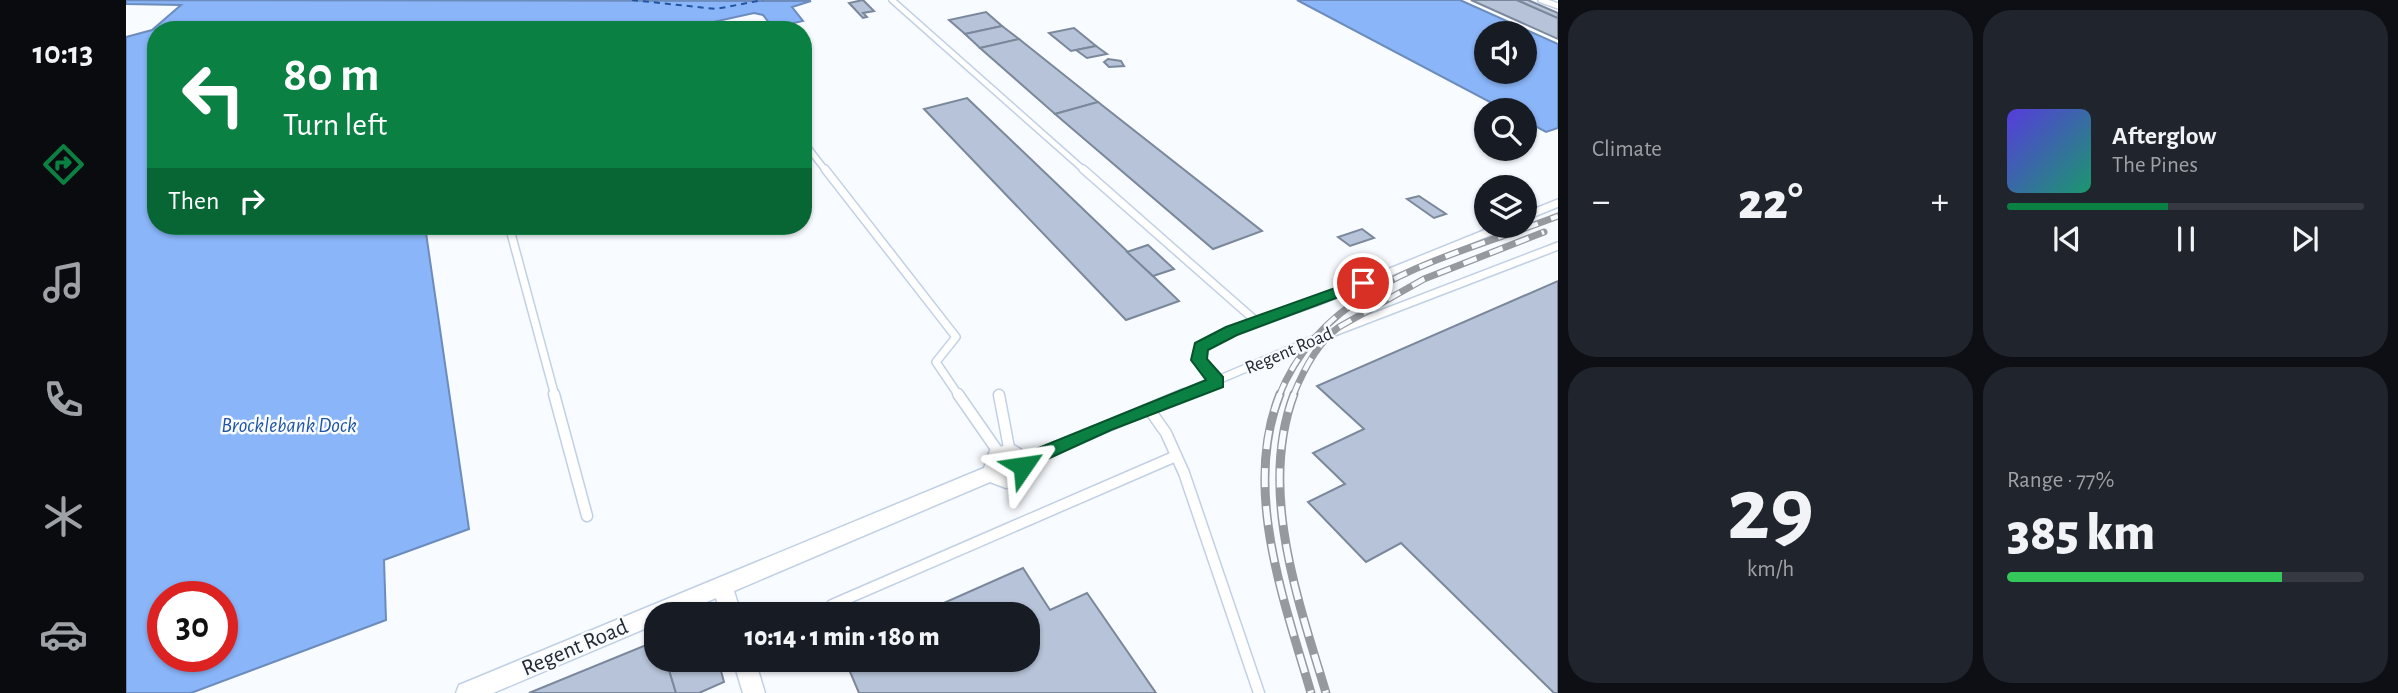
<!DOCTYPE html>
<html lang="en">
<head>
<meta charset="utf-8">
<style>
  body { margin:0; font-family:"Alegreya Sans",sans-serif; background:#20242c; color:#f1f3f6; height:100vh; display:flex; flex-direction:column; font-size:26px; white-space:nowrap }
  * { box-sizing:border-box; margin:0 }
  p { font-size:23px; color:#9ea1a6 }
  .icon { flex:none; width:38px; height:38px; fill:none; stroke:currentColor; stroke-width:2; stroke-linecap:round; stroke-linejoin:round }
  .map { position:relative; flex:1; overflow:hidden }
  .details { display:flex; flex-direction:column; gap:10px; padding:10px; background:#0d0f14; width:840px }
  .details>* { flex:none }
  .banner { position:absolute; left:21px; top:21px; width:665px; height:214px; border-radius:28px; box-shadow:0 2px 5px #0004; background:#0b8043; color:#fff; overflow:hidden }
  .tools { position:absolute; left:1348px; top:21px; display:grid; gap:14px }
  .tools a { display:grid; place-items:center; width:63px; height:63px; border-radius:50%; background:#171b24; box-shadow:0 2px 5px #0004; font-size:35px }
  .speed { position:absolute; left:21px; top:581px; display:flex; gap:14px; font-size:35px; font-weight:700; text-align:center }
  .speed>* { display:grid; place-content:center; width:91px; height:91px; border-radius:50%; background:#171b24; box-shadow:0 2px 5px #0004; line-height:1 }
  .speed .limit { border:10px solid #d22; background:#fff; color:#111 }
  .pin { position:absolute; display:grid; place-items:center; width:60px; height:60px; color:#fff; margin:-30px; border:4px solid #fff; border-radius:50%; box-shadow:0 2px 7px #0007 }
  .me { position:absolute; width:77px; margin:-38px; rotate:58deg; stroke-linejoin:round; filter:drop-shadow(0 0 5px #0008) }
  .turn { display:flex; align-items:center; gap:24px; height:147px; padding:0 21px; font-size:32px }
  .turn .icon { width:91px; height:91px; stroke-width:2.5 }
  .turn b { display:block; font-size:49px; line-height:60px }
  .then { display:flex; align-items:center; height:66px; padding:0 21px; background:#0003; gap:14px; font-size:26px }
  .big { font-size:52px; font-weight:800; line-height:1.1 }
  .details .tile { flex:1; display:flex; flex-direction:column; justify-content:center; gap:10px; min-width:0; padding:0 24px; border-radius:28px; background:#20242c }
  .details .dial { align-items:center; gap:0 }
  .dial b { font-size:91px; line-height:1 }
  .song { display:flex; align-items:center; gap:21px }
  .cover { width:84px; height:84px; border-radius:10px; background:linear-gradient(135deg,hsl(250 70% 55%),hsl(160 70% 35%)) }
  .played { height:7px; border-radius:4px; background:linear-gradient(90deg,#0b8043 45%,#363941 45%) }
  .keys { display:flex; justify-content:space-around; direction:ltr }
  .heat { display:flex; justify-content:space-between; align-items:center; font-size:38px; direction:ltr }
  .charge { height:10px; border-radius:5px; background:linear-gradient(90deg,#34c759 77%,#363941 0) }
  .details .tiles { flex:1; display:grid; gap:10px; grid-template-columns:repeat(2,1fr) }
  .trip { position:absolute; left:518px; top:602px; width:396px; height:70px; border-radius:28px; background:#171b24; box-shadow:0 2px 5px #0004; font-weight:800; line-height:70px; text-align:center }
  main { display:flex; flex:1; min-height:0 }
  .tabs { display:flex; flex-direction:column; width:126px; justify-content:space-around; align-items:center; background:#090b0e; color:#9ea1a6 }
  .tabs .icon { width:49px; height:49px }
  .tabs .current { color:#0b8043 }
  .tabs b { font-size:32px; color:#f1f3f6 }
  .map>svg:first-child { display:block }
</style>
</head>
<body>
<main>
<nav class="tabs">
<b>10:13</b>
<svg class="icon current" aria-label="directions" viewBox="0 0 24 24"><path d="M12 3l9 9-9 9-9-9zM9 14v-3h6M13 9l2 2-2 2"/></svg>
<svg class="icon" aria-label="music" viewBox="0 0 24 24"><path d="M9 18V5l10-2v13"/><circle cx="6" cy="18" r="3"/><circle cx="16" cy="16" r="3"/></svg>
<svg class="icon" aria-label="phone" viewBox="0 0 24 24"><path d="M5 4h4l2 5-3 2q2 4 5 5l2-3 5 2v4C11 20 4 13 5 4z"/></svg>
<svg class="icon" aria-label="climate" viewBox="0 0 24 24"><path d="M12 3v18M4 7l16 10M4 17L20 7"/></svg>
<svg class="icon" aria-label="car" viewBox="0 0 24 24"><path d="M5 17H2v-5l4-1 3-4h7l3 4 3 1v5h-3M9 17h6M6 11h13"/><circle cx="7" cy="17" r="2"/><circle cx="17" cy="17" r="2"/></svg>
</nav>
<div class="map">
<svg width="1432" height="693" viewBox="0 0 1432 693">
  <rect width="100%" height="100%" fill="#f8fbff"/>
  <g fill="#8ab5f8" stroke="#6c8cbd" stroke-width="2" fill-rule="evenodd">
    <path d="M0 0 685 1 666 7 677 21 647 28 637 15 628 13 551 30H30V226H299L343 529 258 560 260 620 65 693H0V37L26 30 55 5 0 4ZM37 597H96V656H37Z"/>
    <path d="M1171 0H1334L1432 44V128L1420 132 1398 120V110H1379ZM1360 33H1398V72H1360Z"/>
  </g>
  <g fill="none" stroke-linecap="round" stroke-linejoin="round">
    <path stroke="#2155a3" stroke-width="2" stroke-dasharray="6 5" stroke-linecap="butt" d="M506 0 590 9 637 0"/>
  </g>
  <g fill="#b6c3d8" stroke="#7b889b" stroke-width="2">
    <path d="M737 0 748 11 737 13 741 17 737 18 723 3Z"/>
    <path d="M1345 0H1391L1432 18V39Z"/>
    <path d="M1391 0H1402L1432 13V18Z"/>
    <path d="M860 12 876 26 839 34 823 20Z"/>
    <path d="M876 26 893 39 854 48 839 34Z"/>
    <path d="M948 28 970 46 945 51 923 33Z"/>
    <path d="M893 39 972 102 929 114 854 48Z"/>
    <path d="M970 46 981 54 961 58 950 50Z"/>
    <path d="M982 59 995 61 998 66 983 67 978 62Z"/>
    <path d="M841 98 1027 276 1053 301 1000 320 798 109Z"/>
    <path d="M972 102 1136 231 1087 249 929 114Z"/>
    <path d="M1293 196 1320 214 1308 218 1281 199Z"/>
    <path d="M1236 229 1248 238 1224 246 1212 237Z"/>
    <path d="M1022 245 1048 269 1027 276 1001 252Z"/>
    <path d="M1432 281V693H1428L1275 543 1240 562 1182 502 1219 484 1187 453 1238 429 1191 386Z"/>
    <path d="M897 568 924 610 961 593 1030 693H733L719 660H901V614H793Z"/>
    <path d="M530 641V660H540L550 693H403Z"/>
    <path d="M540 660H592L598 682 573 693H550Z"/>
  </g>
  <g fill="none" stroke-linecap="round" stroke-linejoin="round">
    <g stroke="#c2d0e5" stroke-width="8">
      <g id="lane-far2">
        <path d="M766 0 959 171"/>
        <path d="M1415 0 1432 6"/>
        <path d="M677 141 700 171"/>
      </g>
    </g>
    <g stroke="#c2d0e5" stroke-width="10">
      <g id="lane-far1">
        <path d="M699 169 830 337 810 362 833 396"/>
        <path d="M957 169 1131 322"/>
        <path d="M1398 217 1432 203"/>
        <path d="M383 226 429 396"/>
        <path d="M1091 382 1073 360 1075 347 1106 331 1190 302 1378 226"/>
        <path d="M1054 396 1177 344 1432 246"/>
      </g>
    </g>
    <g stroke="#c2d0e5" stroke-width="13">
      <g id="lane">
        <path d="M428 394 461 516"/>
        <path d="M832 394 873 453"/>
        <path d="M873 395 884 453"/>
        <path d="M1023 409 1040 433 1058 473 1133 693"/>
        <path d="M896 462 1058 394"/>
        <path d="M706 605 1050 456"/>
      </g>
    </g>
    <g stroke="#c2d0e5" stroke-width="3">
      <g id="street">
        <path d="M884 444C903 450 911 468 896 484L880 488 864 482 608 591 615 614H595L590 598 552 614H530V624L367 693H330L333 685 858 468 864 450ZM880 459 886 463V469L883 473 876 469V462Z"/>
        <path d="M607 660H629L639 693H617Z"/>
      </g>
    </g>
    <use href="#lane-far2" stroke="#fff" stroke-width="5"/>
    <use href="#lane-far1" stroke="#fff" stroke-width="7"/>
    <use href="#lane" stroke="#fff" stroke-width="10"/>
    <use href="#street" fill="#fff" fill-rule="evenodd"/>
    <g stroke="#969a9f" stroke-width="7">
      <g id="rail-far1">
        <path d="M1153 396C1199 280 1327 257 1432 216"/>
        <path d="M1167 396C1177 371 1191 343 1213 327L1298 279 1418 232"/>
      </g>
    </g>
    <g stroke="#969a9f" stroke-width="9">
      <g id="rail">
        <path d="M1154 394C1116 489 1158 600 1185 693"/>
        <path d="M1168 394C1132 490 1172 600 1200 693"/>
      </g>
    </g>
    <use href="#rail-far1" stroke="#f8fbff" stroke-width="4.5" stroke-dasharray="14" stroke-linecap="butt"/>
    <use href="#rail" stroke="#f8fbff" stroke-width="6" stroke-dasharray="19" stroke-linecap="butt"/>
  </g>
  <path fill="#0b8043" stroke="#07532c" stroke-width="2" d="M1237 278 1242 279V286L1111 335 1082 350 1081 359 1097 377V387L985 430 906 466 904 472H891L887 462 890 457 1080 380 1065 360 1069 343 1100 327Z"/>
  <g text-anchor="middle" dominant-baseline="central" stroke-width="5" stroke-linejoin="round" paint-order="stroke">
    <g font-size="19" fill="#262b33" stroke="#f8fbff">
      <text transform="translate(1163 351) rotate(-23)">Regent Road</text>
    </g>
    <g font-size="21" font-style="italic" fill="#2155a3" stroke="#f8fbff">
      <text x="163" y="425">Brocklebank Dock</text>
    </g>
    <g font-size="23" fill="#262b33" stroke="#f8fbff">
      <text transform="translate(449 648) rotate(-23)">Regent Road</text>
    </g>
  </g>
</svg>
<div class="tools">
<a><svg class="icon" aria-label="sound" viewBox="0 0 24 24"><path d="M4 9h4l5-4v14l-5-4H4zM17 9q2 3 0 6"/></svg></a>
<a><svg class="icon" aria-label="search" viewBox="0 0 24 24"><circle cx="10" cy="10" r="6"/><path d="M15 15l6 6"/></svg></a>
<a><svg class="icon" aria-label="layers" viewBox="0 0 24 24"><path d="M12 4l9 5-9 5-9-5zM3 14l9 5 9-5"/></svg></a>
</div>
<div class="speed"><div class="limit">30</div></div>
<div class="pin" style="left:1237px;top:283px;background:#d93025"><svg class="icon" aria-label="arrive" viewBox="0 0 24 24"><path d="M6 21V4h12l-3 4 3 4H6"/></svg></div>
<svg class="me" style="left:897px;top:466px" viewBox="-20 -20 40 40"><path d="M0-17L14 15 0 8-14 15z" fill="#0b8043" stroke="#fff" stroke-width="4"/></svg>
<div class="trip">10:14 · 1 min · 180 m</div>
<div class="banner">
<div class="turn"><svg class="icon" aria-label="left" viewBox="0 0 24 24"><path d="M17 20v-9H6M10 6l-5 5 5 5"/></svg><div><b>80 m</b>Turn left</div></div>
<div class="then">Then<svg class="icon" aria-label="right" viewBox="0 0 24 24"><path d="M7 20v-9h11M14 6l5 5-5 5"/></svg></div>
</div>
</div>
<section class="details">
<div class="tiles">
<div class="tile"><p>Climate</p>
<div class="heat"><a>−</a><b class="big">22°</b><a>+</a></div>
</div>
<div class="tile">
<div class="song"><i class="cover"></i><div><b>Afterglow</b><p>The Pines</p></div></div>
<div class="played"></div>
<div class="keys"><svg class="icon" aria-label="previous" viewBox="0 0 24 24"><path d="M18 5L8 12l10 7zM5 5v14"/></svg><svg class="icon" aria-label="pause" viewBox="0 0 24 24"><path d="M8 5v14M16 5v14"/></svg><svg class="icon" aria-label="next" viewBox="0 0 24 24"><path d="M6 5l10 7-10 7zM19 5v14"/></svg></div>
</div>
<div class="tile dial"><b>29</b><p>km/h</p></div>
<div class="tile"><p>Range · 77%</p><b class="big">385 km</b><div class="charge"></div></div>
</div>
</section>
</main>
</body>
</html>
